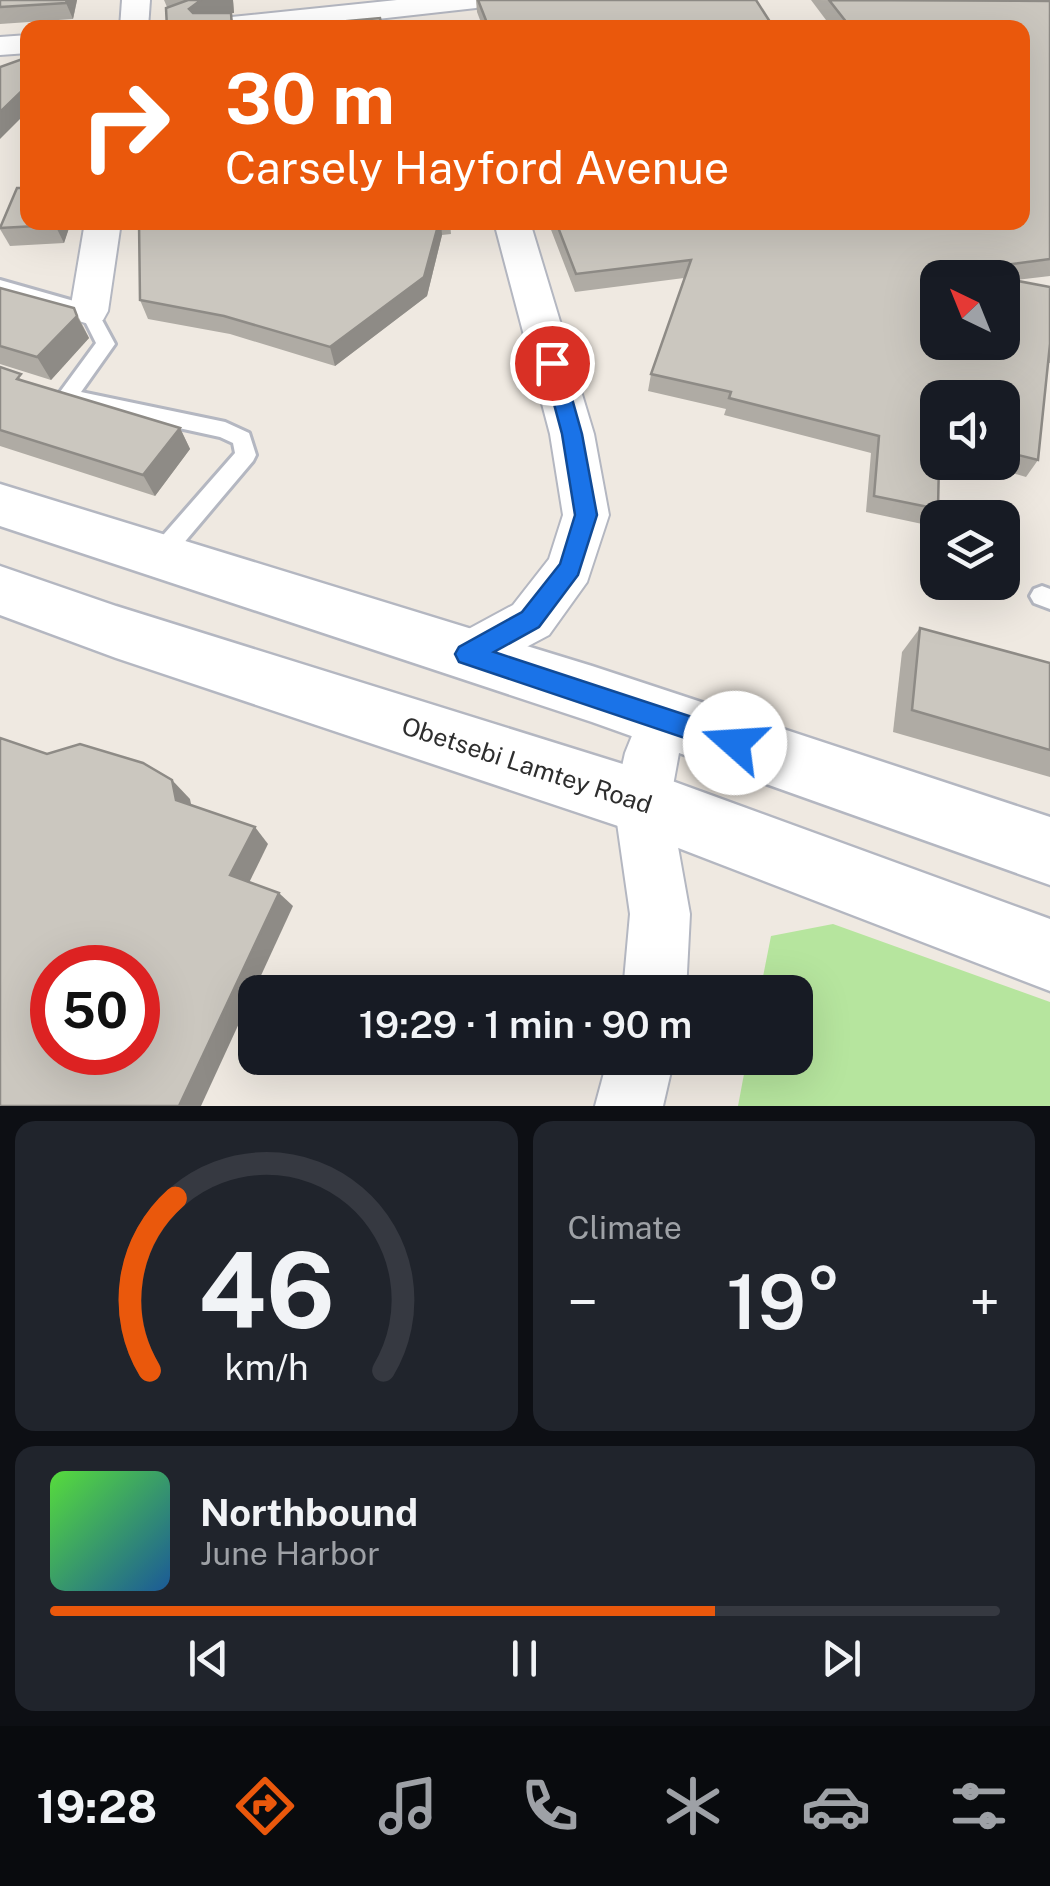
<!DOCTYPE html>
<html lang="en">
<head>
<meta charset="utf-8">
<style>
  body { margin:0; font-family:"Public Sans",sans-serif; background:#20242c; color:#f1f3f6; height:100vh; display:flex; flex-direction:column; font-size:38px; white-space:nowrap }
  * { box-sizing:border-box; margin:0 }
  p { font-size:32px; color:#9ea1a6 }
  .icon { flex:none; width:55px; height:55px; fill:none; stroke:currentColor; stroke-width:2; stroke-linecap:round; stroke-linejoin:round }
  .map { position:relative; height:1106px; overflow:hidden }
  .drawer { display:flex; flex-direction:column; gap:15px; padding:15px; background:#0d0f14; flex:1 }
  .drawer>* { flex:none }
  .hud { position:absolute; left:20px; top:20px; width:1010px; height:210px; border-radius:20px; box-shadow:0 10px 40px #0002; background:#ea580c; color:#fff; overflow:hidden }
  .needle { width:65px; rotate:317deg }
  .controls { position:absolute; left:920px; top:260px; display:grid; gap:20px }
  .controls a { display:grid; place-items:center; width:100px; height:100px; border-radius:20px; background:#171b24; box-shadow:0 10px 40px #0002; font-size:50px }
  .speed { position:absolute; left:30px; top:945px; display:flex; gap:20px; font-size:50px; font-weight:700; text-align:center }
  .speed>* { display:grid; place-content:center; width:130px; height:130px; border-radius:50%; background:#171b24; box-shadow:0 10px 40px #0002; line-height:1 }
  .speed .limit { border:15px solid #d22; background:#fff; color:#111 }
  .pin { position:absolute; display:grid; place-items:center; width:85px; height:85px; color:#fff; margin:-42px; border:5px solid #fff; border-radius:50%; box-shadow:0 2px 10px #0007 }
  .me { position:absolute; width:110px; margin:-55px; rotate:289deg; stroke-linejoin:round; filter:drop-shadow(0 0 8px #0008) }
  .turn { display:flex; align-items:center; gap:35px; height:210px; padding:0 40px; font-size:45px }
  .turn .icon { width:130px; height:130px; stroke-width:2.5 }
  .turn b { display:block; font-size:70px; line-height:85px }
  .big { font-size:75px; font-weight:600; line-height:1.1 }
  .drawer .widget { flex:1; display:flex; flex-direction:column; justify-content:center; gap:15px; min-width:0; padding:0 35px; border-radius:20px; background:#20242c }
  .drawer .dial { align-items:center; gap:0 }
  .dial svg { height:260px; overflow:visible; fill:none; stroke:#363941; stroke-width:7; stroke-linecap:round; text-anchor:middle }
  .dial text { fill:#f1f3f6; stroke:none }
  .song { display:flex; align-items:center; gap:30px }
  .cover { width:120px; height:120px; border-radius:15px; background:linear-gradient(135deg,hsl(110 70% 55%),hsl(210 70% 35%)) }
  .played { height:10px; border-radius:5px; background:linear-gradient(90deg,#ea580c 70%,#363941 70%) }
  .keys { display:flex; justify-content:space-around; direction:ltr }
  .heat { display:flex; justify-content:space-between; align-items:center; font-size:55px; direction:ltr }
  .drawer .tiles { flex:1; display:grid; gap:15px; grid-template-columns:1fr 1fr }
  .widget:last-child { grid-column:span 2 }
  .trip { position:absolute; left:238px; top:975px; width:575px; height:100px; border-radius:20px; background:#171b24; box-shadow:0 10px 40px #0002; font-weight:600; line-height:100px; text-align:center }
  .tab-bar { display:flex; height:160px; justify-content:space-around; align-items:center; background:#090b0e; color:#9ea1a6 }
  .tab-bar .icon { width:70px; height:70px }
  .tab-bar .active { color:#ea580c }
  .tab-bar b { font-size:45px; color:#f1f3f6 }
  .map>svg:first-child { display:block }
</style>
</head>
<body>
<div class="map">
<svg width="1050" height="1106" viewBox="0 0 1050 1106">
  <rect width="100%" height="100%" fill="#efe9e1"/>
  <path fill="#b6e59e" d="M833 924 1050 1002V1106H738L747 1058H795V992H760L771 936Z"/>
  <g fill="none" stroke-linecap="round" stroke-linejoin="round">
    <g stroke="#b4b7c1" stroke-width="6">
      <g id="service">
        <path d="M0 280 95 307 115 344 81 392 225 422 249 433 256 455 253 461 166 564H150L147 557 150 550 235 453 233 443 220 437 60 402 57 397 60 392 96 343 82 315 0 292Z"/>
        <path d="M1042 586 1050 589V609L1034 603 1030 596 1034 589Z"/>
      </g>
    </g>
    <g stroke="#b4b7c1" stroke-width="4">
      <g id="minor">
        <path d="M122 0H150L148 28H120Z"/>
        <path d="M397 0H490L476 8 297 28H198L212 19Z"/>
        <path d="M28 35V53L0 55V37Z"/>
        <path d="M85 222H121L108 311 103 320 89 324 75 320 70 311Z"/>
        <path d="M494 222H530L594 434 609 515 587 582 549 635 468 678 450 671 442 655 450 639 513 605 549 559 563 515 550 434Z"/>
        <path d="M665 694 684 701 692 719 679 753 670 802 690 914 686 992H623L630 914 614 802 625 753 646 701Z"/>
        <path d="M608 1058H674L663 1106H595Z"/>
      </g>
    </g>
    <g stroke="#b4b7c1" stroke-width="5">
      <g id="secondary">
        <path d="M0 484 592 666 1050 817V885L592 722 0 526Z"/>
        <path d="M0 566 116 606 642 770 1050 919V991L642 834 116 658 0 615Z"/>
      </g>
    </g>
    <use href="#service" fill="#fff" fill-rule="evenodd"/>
    <use href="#minor" fill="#fff" fill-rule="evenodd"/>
    <use href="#secondary" fill="#fff" fill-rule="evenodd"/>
  </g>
  <g fill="#afaba4">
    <path d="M0 0H77L73 19 0 24Z"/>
    <path d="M164 0H233L234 13 167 7Z"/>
    <path d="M476 0H756L774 28H483L477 12Z"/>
    <path d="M811 0 1050 1V276L1016 280 1050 287V363H1047L1038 460 1026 477 974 462H1002V398H938V509L927 525 866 512 871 453 724 415 726 409 648 391 651 374 684 278 575 292 548 222H1022V28H832Z"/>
    <path d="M71 222 64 243 10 246 0 229Z"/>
    <path d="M139 222H450L451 234 442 235 427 296 335 366 230 334 148 319 140 300Z"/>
    <path d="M0 288 74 308 89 338 51 380 0 364Z"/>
    <path d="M0 367 26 382 180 428 190 449 155 496 0 446Z"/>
    <path d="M920 628 1050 663V777L893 732 902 652Z"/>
  </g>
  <g fill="#8e8b86">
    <path d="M67 0H77L73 19 66 3Z"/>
    <path d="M201 0H233L234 13H231L234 28 194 27 189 9Z"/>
    <path d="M28 85V111L0 139V112Z"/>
    <path d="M56 222H71L64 243 55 225Z"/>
    <path d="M439 222H441L442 235 427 296 335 366 330 347Z"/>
    <path d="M77 316 89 338 51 380 37 357Z"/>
    <path d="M180 428 190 449 155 496 143 475Z"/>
    <path d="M172 780 190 799 194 818 176 800Z"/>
    <path d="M255 827 268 844 246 889 230 875Z"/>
    <path d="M279 893 293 906 201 1106H179Z"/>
  </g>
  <g fill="#cbc7bf" stroke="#8e8b86" stroke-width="2.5" fill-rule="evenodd">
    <path d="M0 0H67L66 3 0 7Z"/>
    <path d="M188 0H201L189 9 193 13H231L232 28H167L166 8Z"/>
    <path d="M478 0H756L774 28H489Z"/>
    <path d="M829 0 1050 1V259L967 270 1002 278H938V342H1002V278L1050 287V344L1038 460 1002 451V398H938V462H939L938 509 874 496 879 436 729 398 731 392 651 374 691 260 576 274 556 222H1022V28H851Z"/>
    <path d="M380 18 382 28H316V24Z"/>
    <path d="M28 57V85L0 112V67Z"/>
    <path d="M17 188H28V222H56L55 225 0 228Z"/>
    <path d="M139 222H439L424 277 330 347 224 316 140 300Z"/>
    <path d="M0 288 74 308 77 316 37 357 0 346Z"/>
    <path d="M0 367 21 374 17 379 180 428 143 475 0 430Z"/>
    <path d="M920 628 1050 663V750L912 710Z"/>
    <path d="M0 738 47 754 80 744 143 763 172 780 176 800 255 827 230 875 279 893 179 1106H0ZM52 968H138V1052H52Z"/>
  </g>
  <path fill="#1a73e8" stroke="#114b97" stroke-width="2.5" d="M552 356 562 363 582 434 597 515 578 575 539 627 494 652 744 734 748 743 744 751 735 755 459 662 455 654 459 647 522 612 560 564 575 515 562 434 543 363Z"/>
  <g text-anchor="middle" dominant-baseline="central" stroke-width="9" stroke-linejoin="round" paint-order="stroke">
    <g font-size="25" fill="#2e2e2e" stroke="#fff">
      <text transform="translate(527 765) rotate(18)">Obetsebi Lamtey Road</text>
    </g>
  </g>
</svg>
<div class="controls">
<a><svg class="needle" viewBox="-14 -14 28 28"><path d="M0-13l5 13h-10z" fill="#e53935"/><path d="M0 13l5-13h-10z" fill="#9ea1a6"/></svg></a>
<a><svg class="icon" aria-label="sound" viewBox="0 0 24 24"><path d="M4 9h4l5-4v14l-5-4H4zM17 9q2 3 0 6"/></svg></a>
<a><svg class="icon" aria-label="layers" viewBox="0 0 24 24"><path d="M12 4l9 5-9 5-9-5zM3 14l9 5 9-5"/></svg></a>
</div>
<div class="speed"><div class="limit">50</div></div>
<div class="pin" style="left:552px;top:363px;background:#d93025"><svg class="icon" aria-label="arrive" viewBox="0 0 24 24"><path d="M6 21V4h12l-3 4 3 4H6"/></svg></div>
<svg class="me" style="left:735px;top:743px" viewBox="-20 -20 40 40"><circle r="19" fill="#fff"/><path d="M0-13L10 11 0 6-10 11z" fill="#1a73e8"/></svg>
<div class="trip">19:29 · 1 min · 90 m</div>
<div class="hud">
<div class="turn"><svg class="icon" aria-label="right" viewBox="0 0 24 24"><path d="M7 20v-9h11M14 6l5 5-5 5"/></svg><div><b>30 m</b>Carsely Hayford Avenue</div></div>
</div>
</div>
<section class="drawer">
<div class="tiles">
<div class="widget dial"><svg viewBox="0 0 100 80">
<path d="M14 69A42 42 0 1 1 86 69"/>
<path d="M14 69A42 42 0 0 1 22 16" stroke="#ea580c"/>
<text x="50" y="56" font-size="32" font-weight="700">46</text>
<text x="50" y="72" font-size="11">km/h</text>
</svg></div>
<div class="widget"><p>Climate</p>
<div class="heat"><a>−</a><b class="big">19°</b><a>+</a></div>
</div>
<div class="widget">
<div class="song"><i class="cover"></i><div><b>Northbound</b><p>June Harbor</p></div></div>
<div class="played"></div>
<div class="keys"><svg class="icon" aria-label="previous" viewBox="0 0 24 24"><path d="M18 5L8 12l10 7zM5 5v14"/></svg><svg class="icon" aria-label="pause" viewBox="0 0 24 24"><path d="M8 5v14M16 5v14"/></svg><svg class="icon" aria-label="next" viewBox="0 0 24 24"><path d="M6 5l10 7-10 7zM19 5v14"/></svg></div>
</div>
</div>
</section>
<nav class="tab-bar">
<b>19:28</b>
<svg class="icon active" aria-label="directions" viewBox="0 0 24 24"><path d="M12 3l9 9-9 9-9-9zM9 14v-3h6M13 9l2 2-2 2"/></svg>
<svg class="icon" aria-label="music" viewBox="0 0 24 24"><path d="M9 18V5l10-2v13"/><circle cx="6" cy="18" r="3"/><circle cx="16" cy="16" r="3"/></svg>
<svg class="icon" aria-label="phone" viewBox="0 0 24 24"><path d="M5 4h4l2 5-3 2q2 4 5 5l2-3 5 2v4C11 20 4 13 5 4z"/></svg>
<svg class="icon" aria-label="climate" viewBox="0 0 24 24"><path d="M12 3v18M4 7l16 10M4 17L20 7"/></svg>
<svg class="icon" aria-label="car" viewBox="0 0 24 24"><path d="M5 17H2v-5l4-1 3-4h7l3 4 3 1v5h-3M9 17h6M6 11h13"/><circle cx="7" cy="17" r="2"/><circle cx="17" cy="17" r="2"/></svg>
<svg class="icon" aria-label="filters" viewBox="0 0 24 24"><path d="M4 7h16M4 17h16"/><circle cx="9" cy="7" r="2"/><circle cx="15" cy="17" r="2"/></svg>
</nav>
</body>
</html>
